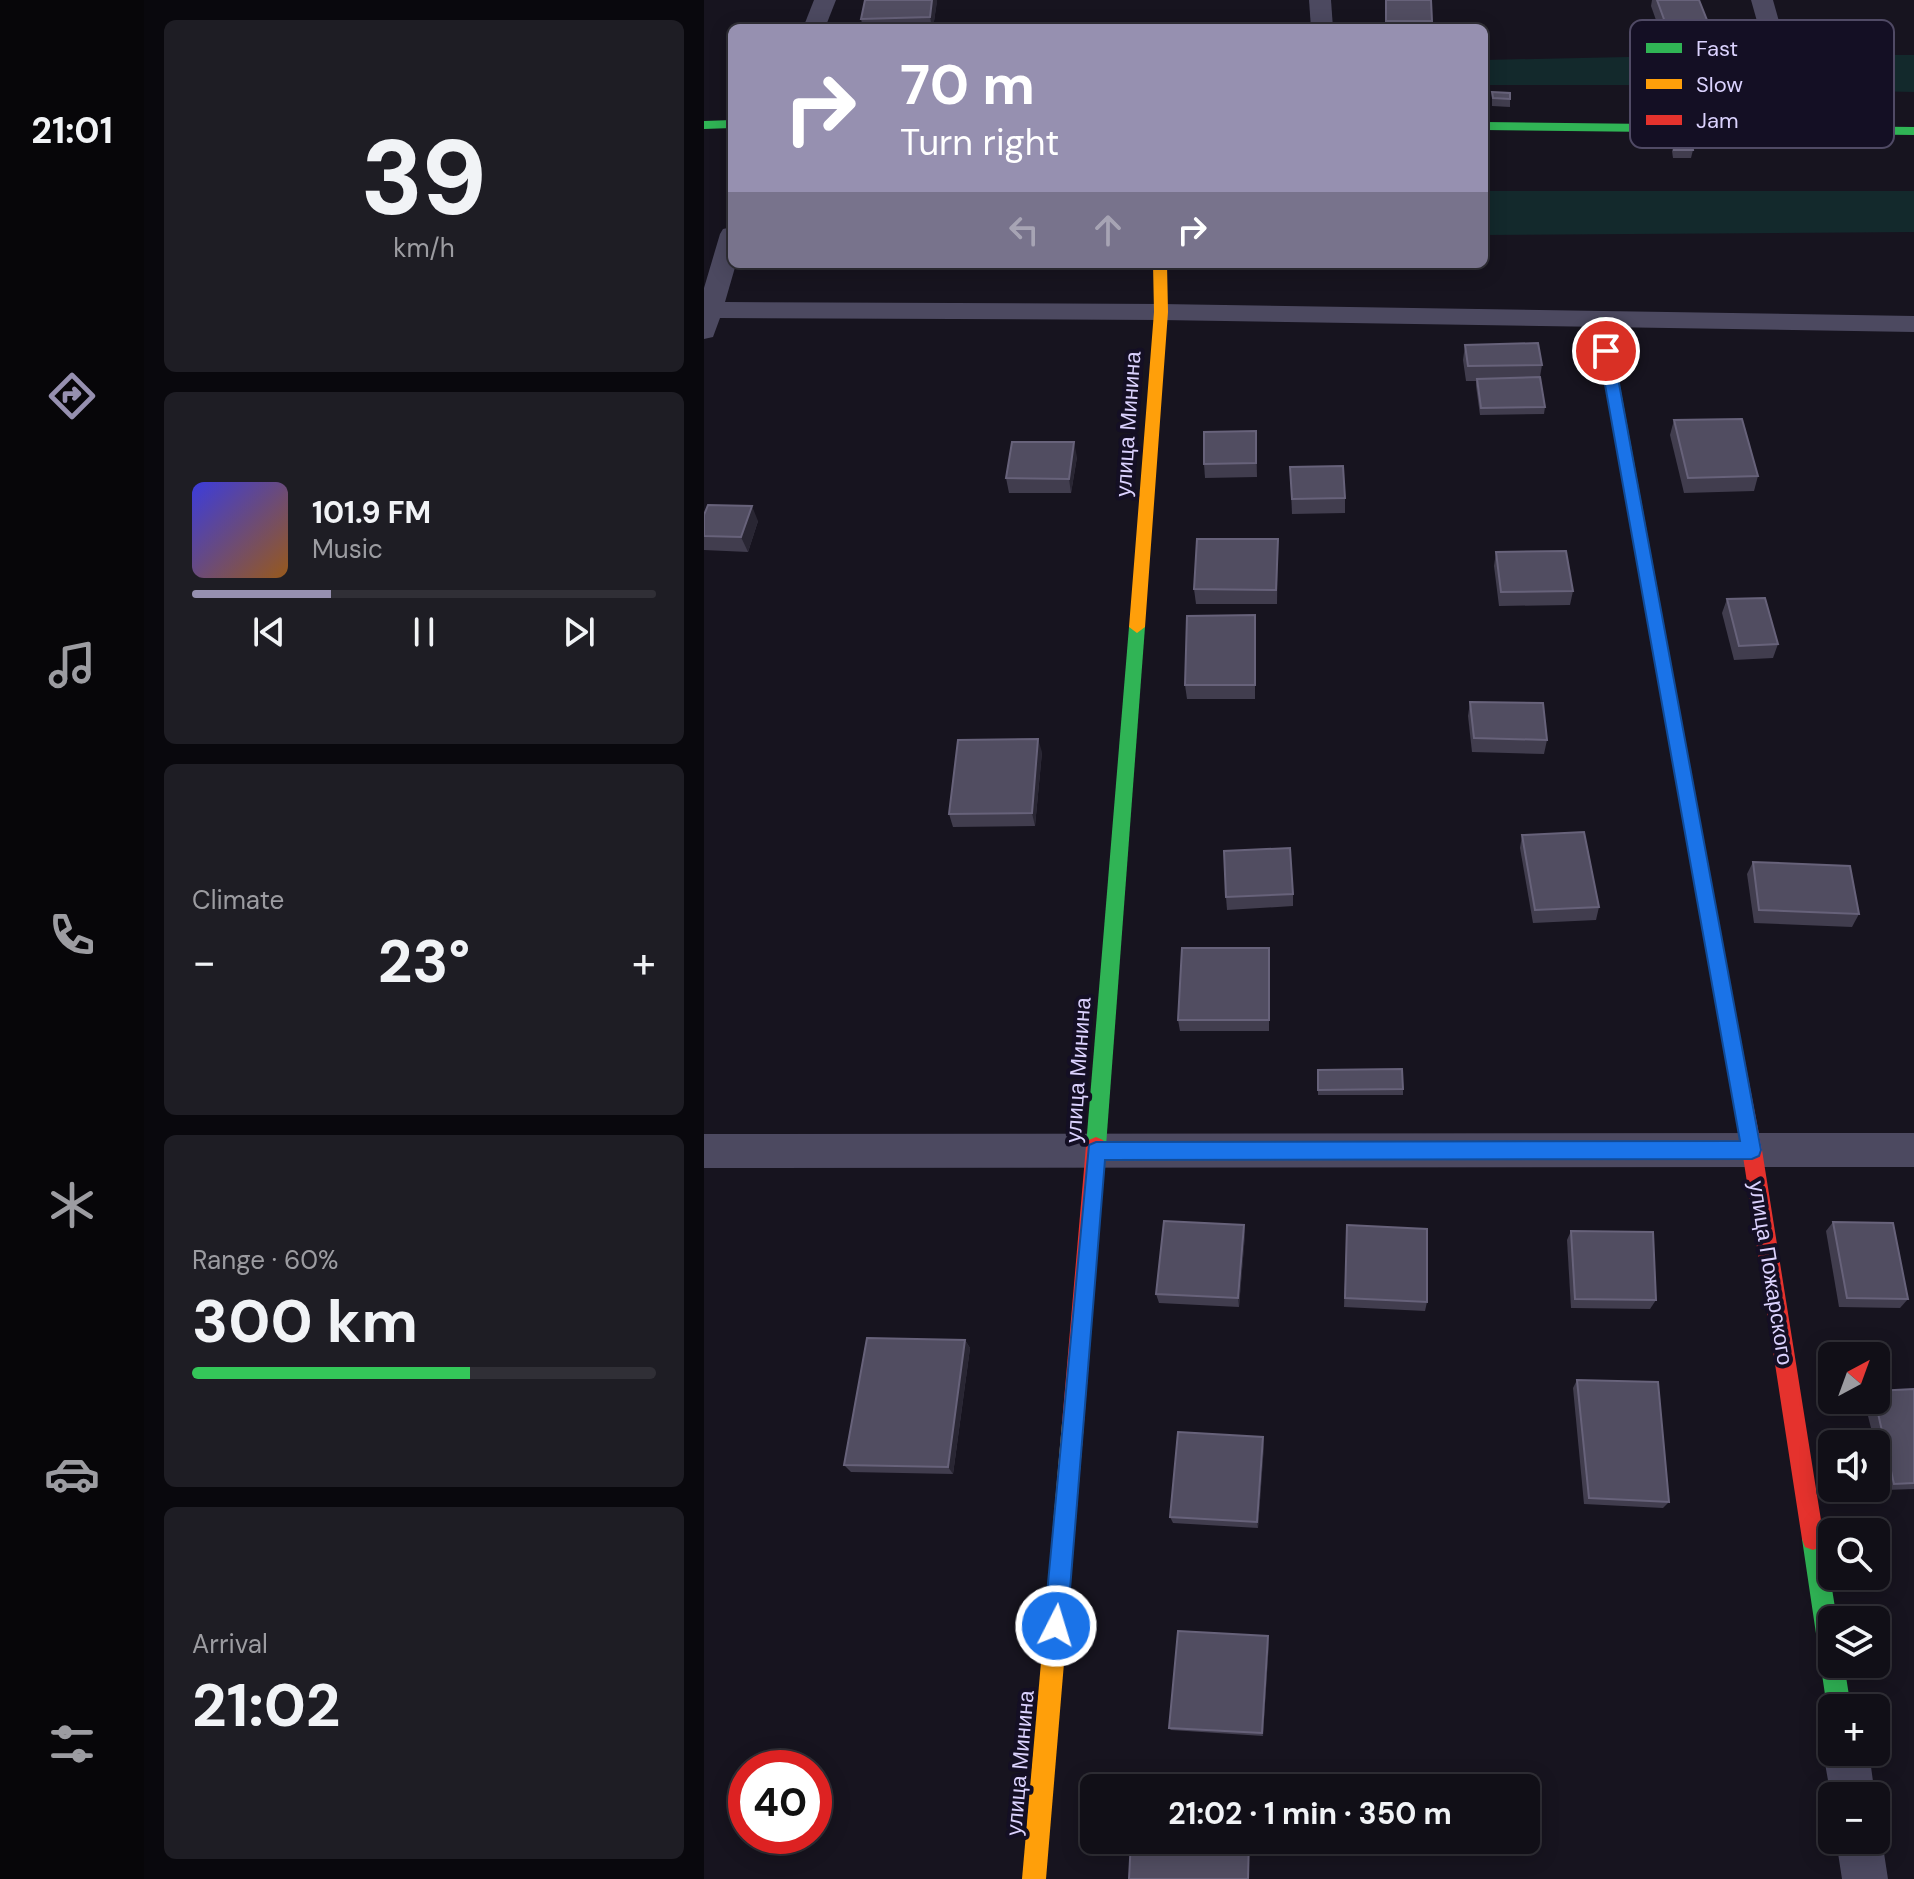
<!DOCTYPE html>
<html lang="en">
<head>
<meta charset="utf-8">
<style>
  body { margin:0; font-family:"DM Sans",sans-serif; background:#1e1d24; color:#f1f3f6; height:100vh; display:flex; flex-direction:column; font-size:30px; white-space:nowrap }
  * { box-sizing:border-box; margin:0 }
  p { font-size:26px; color:#9c9ca1 }
  .icon { flex:none; width:44px; height:44px; fill:none; stroke:currentColor; stroke-width:2; stroke-linecap:round; stroke-linejoin:round }
  .map { position:relative; flex:1; overflow:hidden }
  .panel { display:flex; flex-direction:column; gap:20px; padding:20px; background:#09080d; width:560px }
  .panel>* { flex:none }
  .top-card { position:absolute; left:24px; top:24px; width:760px; height:244px; border-radius:12px; box-shadow:0 4px 20px #0003,0 0 0 2px #302f36; background:#9690b0; color:#fff; overflow:hidden }
  .needle { width:52px; rotate:41deg }
  .buttons { position:absolute; left:1114px; top:1342px; display:grid; gap:16px }
  .buttons a { display:grid; place-items:center; width:72px; height:72px; border-radius:12px; background:#110f17; box-shadow:0 4px 20px #0003,0 0 0 2px #302f36; font-size:40px }
  .speed { position:absolute; left:24px; top:1750px; display:flex; gap:16px; font-size:40px; font-weight:700; text-align:center }
  .speed>* { display:grid; place-content:center; width:104px; height:104px; border-radius:50%; background:#110f17; box-shadow:0 4px 20px #0003,0 0 0 2px #302f36; line-height:1 }
  .speed .limit { border:12px solid #d22; background:#fff; color:#111 }
  .pin { position:absolute; display:grid; place-items:center; width:68px; height:68px; color:#fff; margin:-34px; border:4px solid #fff; border-radius:50%; box-shadow:0 2px 8px #0007 }
  .me { position:absolute; width:88px; margin:-44px; rotate:5deg; stroke-linejoin:round; filter:drop-shadow(0 0 6px #0008) }
  .turn { display:flex; align-items:center; gap:28px; height:168px; padding:0 40px; font-size:36px }
  .turn .icon { width:104px; height:104px; stroke-width:2.5 }
  .turn b { display:block; font-size:56px; line-height:68px }
  .lanes { display:flex; align-items:center; height:76px; padding:0 40px; background:#0003; justify-content:center; gap:40px; direction:ltr }
  .lanes .off { opacity:.35 }
  .big { font-size:60px; font-weight:700; line-height:1.1 }
  .panel .card { flex:1; display:flex; flex-direction:column; justify-content:center; gap:12px; min-width:0; padding:0 28px; border-radius:12px; background:#1e1d24 }
  .panel .dial { align-items:center; gap:0 }
  .dial b { font-size:104px; line-height:1 }
  .song { display:flex; align-items:center; gap:24px }
  .cover { width:96px; height:96px; border-radius:12px; background:linear-gradient(135deg,hsl(240 70% 55%),hsl(30 70% 35%)) }
  .played { height:8px; border-radius:4px; background:linear-gradient(90deg,#9690b0 30%,#302f36 30%) }
  .keys { display:flex; justify-content:space-around; direction:ltr }
  .heat { display:flex; justify-content:space-between; align-items:center; font-size:44px; direction:ltr }
  .charge { height:12px; border-radius:6px; background:linear-gradient(90deg,#34c759 60%,#302f36 0) }
  .trip { position:absolute; left:376px; top:1774px; width:460px; height:80px; border-radius:12px; background:#110f17; box-shadow:0 4px 20px #0003,0 0 0 2px #302f36; font-weight:700; line-height:80px; text-align:center }
  main { display:flex; flex:1; min-height:0 }
  .tab-bar { display:flex; flex-direction:column; width:144px; justify-content:space-around; align-items:center; background:#070609; color:#9c9ca1 }
  .tab-bar .icon { width:56px; height:56px }
  .tab-bar .selected { color:#9690b0 }
  .tab-bar b { font-size:36px; color:#f1f3f6 }
  .map>svg:first-child { display:block }
</style>
</head>
<body>
<main>
<nav class="tab-bar">
<b>21:01</b>
<svg class="icon selected" aria-label="directions" viewBox="0 0 24 24"><path d="M12 3l9 9-9 9-9-9zM9 14v-3h6M13 9l2 2-2 2"/></svg>
<svg class="icon" aria-label="music" viewBox="0 0 24 24"><path d="M9 18V5l10-2v13"/><circle cx="6" cy="18" r="3"/><circle cx="16" cy="16" r="3"/></svg>
<svg class="icon" aria-label="phone" viewBox="0 0 24 24"><path d="M5 4h4l2 5-3 2q2 4 5 5l2-3 5 2v4C11 20 4 13 5 4z"/></svg>
<svg class="icon" aria-label="climate" viewBox="0 0 24 24"><path d="M12 3v18M4 7l16 10M4 17L20 7"/></svg>
<svg class="icon" aria-label="car" viewBox="0 0 24 24"><path d="M5 17H2v-5l4-1 3-4h7l3 4 3 1v5h-3M9 17h6M6 11h13"/><circle cx="7" cy="17" r="2"/><circle cx="17" cy="17" r="2"/></svg>
<svg class="icon" aria-label="filters" viewBox="0 0 24 24"><path d="M4 7h16M4 17h16"/><circle cx="9" cy="7" r="2"/><circle cx="15" cy="17" r="2"/></svg>
</nav>
<section class="panel">
<div class="card dial"><b>39</b><p>km/h</p></div>
<div class="card">
<div class="song"><i class="cover"></i><div><b>101.9 FM</b><p>Music</p></div></div>
<div class="played"></div>
<div class="keys"><svg class="icon" aria-label="previous" viewBox="0 0 24 24"><path d="M18 5L8 12l10 7zM5 5v14"/></svg><svg class="icon" aria-label="pause" viewBox="0 0 24 24"><path d="M8 5v14M16 5v14"/></svg><svg class="icon" aria-label="next" viewBox="0 0 24 24"><path d="M6 5l10 7-10 7zM19 5v14"/></svg></div>
</div>
<div class="card"><p>Climate</p>
<div class="heat"><a>−</a><b class="big">23°</b><a>+</a></div>
</div>
<div class="card"><p>Range · 60%</p><b class="big">300 km</b><div class="charge"></div></div>
<div class="card"><p>Arrival</p><b class="big">21:02</b></div>
</section>
<div class="map">
<svg width="1210" height="1879" viewBox="0 0 1210 1879">
  <rect width="100%" height="100%" fill="#17141f"/>
  <g fill="#13292c">
    <path d="M1060 54 1071 85H780V60Z"/>
    <path d="M1107 55H1210V92L1116 90Z"/>
    <path d="M780 191H1210V232L780 235Z"/>
  </g>
  <g fill="none" stroke-linecap="round" stroke-linejoin="round">
    <g fill="#4c4960" fill-rule="evenodd">
      <path d="M110 0H132L121 28H99Z"/>
      <path d="M605 0H627L629 28H607Z"/>
      <path d="M1047 0H1069L1105 128 1102 133H1086L1083 128Z"/>
      <path d="M28 227V264H32L21 302 457 304 1210 316V332L457 320 16 318 9 337 0 339V288L16 234 19 229Z"/>
      <path d="M1210 1133V1167L0 1168V1134Z"/>
      <path d="M1128 1735V1752H1165L1171 1796H1128V1803L1119 1752Z"/>
      <path d="M1172 1825 1178 1840 1184 1879H1138L1132 1840H1172Z"/>
    </g>
    <g fill="#30b455" fill-rule="evenodd">
      <path d="M28 120V128L0 129V121Z"/>
      <path d="M780 122 1210 127V135L780 130Z"/>
      <path d="M897 317 904 321 1029 999 1027 1005 1020 1007 1013 1005 1011 999 890 321Z"/>
      <path d="M433 621 441 627 402 1146 399 1152 392 1155 385 1152 382 1146 425 627Z"/>
      <path d="M1109 1528 1117 1531 1120 1539 1133 1620H1128V1664H1140L1147 1708H1128V1717L1123 1708 1098 1539 1101 1531Z"/>
    </g>
    <g fill="#ff9f0a" fill-rule="evenodd">
      <path d="M449 264H463L464 312 441 627 433 633 425 627 450 312Z"/>
      <path d="M369 1412 377 1415 380 1423 342 1879H318L358 1423 361 1415Z"/>
    </g>
    <g fill="#e5322d" fill-rule="evenodd">
      <path d="M1020 991 1027 993 1029 999 1058 1150 1120 1539 1117 1547 1109 1550 1101 1547 1098 1539 1038 1150 1011 999 1013 993Z"/>
      <path d="M392 1137 399 1140 402 1146 380 1423 377 1431 369 1434 361 1431 358 1423 382 1146 385 1140Z"/>
    </g>
  </g>
  <g fill="#413d4e">
    <path d="M161 0H233L229 28H159L157 19Z"/>
    <path d="M682 0 728 21V28H681Z"/>
    <path d="M948 0H995L1003 20 1000 36 958 37 947 6Z"/>
    <path d="M788 92 806 93V107L788 106Z"/>
    <path d="M970 144 989 150 987 158H969L968 151Z"/>
    <path d="M761 345 838 365 836 377 841 407 840 414 776 415 772 386V381H762L759 360Z"/>
    <path d="M970 420 1054 476 1050 491 980 493 966 435Z"/>
    <path d="M552 431 553 477 501 478 500 464Z"/>
    <path d="M373 457 367 493H305L302 478Z"/>
    <path d="M586 467 641 498V513L588 514Z"/>
    <path d="M0 515 54 521 44 552 0 550Z"/>
    <path d="M574 539 573 604H492L490 589Z"/>
    <path d="M792 552 869 591 866 605 795 606 790 566Z"/>
    <path d="M1023 599 1074 644 1069 658 1030 660 1018 613Z"/>
    <path d="M551 615V699H483L481 685Z"/>
    <path d="M766 702 843 740 840 754 768 752 764 716Z"/>
    <path d="M338 752 331 826 249 827 245 814Z"/>
    <path d="M818 835 895 907 892 920 829 923 816 848Z"/>
    <path d="M1049 862 1155 914 1148 927 1050 923 1043 874Z"/>
    <path d="M589 894V906L523 910 522 897Z"/>
    <path d="M565 948V1031H476L474 1020Z"/>
    <path d="M614 1070 699 1089V1095H614Z"/>
    <path d="M1129 1222 1204 1299 1196 1308 1135 1307 1122 1231Z"/>
    <path d="M540 1225 541 1234 535 1307 455 1303 452 1294Z"/>
    <path d="M643 1225 723 1302 721 1311 640 1307Z"/>
    <path d="M867 1231 952 1300 946 1309 867 1308 863 1240Z"/>
    <path d="M261 1340 266 1348 249 1474 147 1472 140 1465Z"/>
    <path d="M873 1380 965 1502 959 1508 880 1504 869 1388Z"/>
    <path d="M1210 1389V1489L1181 1490 1172 1450V1444H1171L1160 1400H1172Z"/>
    <path d="M560 1445 554 1528 469 1523 466 1517Z"/>
    <path d="M565 1641 559 1736 467 1730 465 1728Z"/>
  </g>
  <g fill="#292633">
    <path d="M228 0H233V2L229 28H228L226 17Z"/>
    <path d="M370 442 373 457 367 493 365 479Z"/>
    <path d="M48 506 54 521 44 552 37 537Z"/>
    <path d="M334 739 338 752 331 826 328 813Z"/>
    <path d="M540 1225 541 1234 535 1307 534 1298Z"/>
    <path d="M261 1340 266 1348 249 1474 244 1467Z"/>
    <path d="M559 1437 560 1445 554 1528 553 1522Z"/>
    <path d="M564 1636 565 1641 559 1736 558 1733Z"/>
  </g>
  <g fill="#514d61" stroke="#67627a" stroke-width="2">
    <path d="M161 0H228L226 17 157 19Z"/>
    <path d="M682 0H727L728 21H682Z"/>
    <path d="M953 0H995L1003 20 961 22Z"/>
    <path d="M788 92 806 93V99L789 98Z"/>
    <path d="M970 144H988L989 150H970Z"/>
    <path d="M834 343 838 365 764 366 761 345Z"/>
    <path d="M836 377 841 407 777 408 773 379Z"/>
    <path d="M1038 419 1054 476 984 478 970 420Z"/>
    <path d="M552 431V463L500 464V432Z"/>
    <path d="M308 442H370L365 479 302 478Z"/>
    <path d="M639 466 641 498 588 499 586 467Z"/>
    <path d="M4 505 48 506 37 537 0 536V515Z"/>
    <path d="M493 539H574L572 590 490 589Z"/>
    <path d="M862 551 869 591 797 592 792 552Z"/>
    <path d="M1061 598 1074 644 1035 646 1023 599Z"/>
    <path d="M551 615V685H481L483 616Z"/>
    <path d="M766 702 839 703 843 740 770 738Z"/>
    <path d="M334 739 328 813 245 814 254 740Z"/>
    <path d="M880 832 895 907 831 910 818 835Z"/>
    <path d="M586 848 589 894 522 897 520 851Z"/>
    <path d="M1049 862 1146 866 1155 914 1055 910Z"/>
    <path d="M478 948H565V1020H474Z"/>
    <path d="M698 1069 699 1089 614 1090V1070Z"/>
    <path d="M460 1221 540 1225 534 1298 452 1294Z"/>
    <path d="M1129 1222 1189 1223 1204 1299 1143 1298Z"/>
    <path d="M643 1225 723 1229V1302L641 1298Z"/>
    <path d="M867 1231 949 1232 952 1300 871 1299Z"/>
    <path d="M163 1338 261 1340 244 1467 140 1465Z"/>
    <path d="M873 1380 954 1382 965 1502 885 1498Z"/>
    <path d="M1210 1389V1483L1190 1484 1171 1400H1172V1391Z"/>
    <path d="M474 1432 559 1437 553 1522 466 1517Z"/>
    <path d="M474 1631 564 1636 558 1733 465 1728Z"/>
    <path d="M427 1840H545L544 1879H425Z"/>
  </g>
  <path fill="#1a73e8" stroke="#114b97" stroke-width="2" d="M902 347 909 351 1057 1150 1055 1156 1048 1159 401 1160 363 1626 360 1634 352 1638 343 1634 340 1626 385 1145 392 1142 1036 1141 895 351Z"/>
  <g text-anchor="middle" dominant-baseline="central" stroke-width="8" stroke-linejoin="round" paint-order="stroke">
    <g font-size="22" fill="#dbd2fe" stroke="#140f24">
      <text transform="translate(424 424) rotate(-86)">улица Минина</text>
      <text transform="translate(374 1070) rotate(-86)">улица Минина</text>
      <text transform="translate(1067 1273) rotate(81)">улица Пожарского</text>
      <text transform="translate(316 1763) rotate(-85)">улица Минина</text>
    </g>
  </g>
  <rect x="926" y="20" width="264" height="128" rx="12" fill="#140f24" stroke="#504a65" stroke-width="2"/>
  <rect x="942" y="43" width="36" height="10" fill="#30b455"/>
  <rect x="942" y="79" width="36" height="10" fill="#ff9f0a"/>
  <rect x="942" y="115" width="36" height="10" fill="#e5322d"/>
  <g font-size="22" fill="#dbd2fe">
    <text x="992" y="56">Fast</text>
    <text x="992" y="92">Slow</text>
    <text x="992" y="128">Jam</text>
  </g>
</svg>
<div class="buttons">
<a><svg class="needle" viewBox="-14 -14 28 28"><path d="M0-13l5 13h-10z" fill="#e53935"/><path d="M0 13l5-13h-10z" fill="#9c9ca1"/></svg></a>
<a><svg class="icon" aria-label="sound" viewBox="0 0 24 24"><path d="M4 9h4l5-4v14l-5-4H4zM17 9q2 3 0 6"/></svg></a>
<a><svg class="icon" aria-label="search" viewBox="0 0 24 24"><circle cx="10" cy="10" r="6"/><path d="M15 15l6 6"/></svg></a>
<a><svg class="icon" aria-label="layers" viewBox="0 0 24 24"><path d="M12 4l9 5-9 5-9-5zM3 14l9 5 9-5"/></svg></a>
<a>+</a>
<a>−</a>
</div>
<div class="speed"><div class="limit">40</div></div>
<div class="pin" style="left:902px;top:351px;background:#d93025"><svg class="icon" aria-label="arrive" viewBox="0 0 24 24"><path d="M6 21V4h12l-3 4 3 4H6"/></svg></div>
<svg class="me" style="left:352px;top:1626px" viewBox="-20 -20 40 40"><circle r="17" fill="#1a73e8" stroke="#fff" stroke-width="3"/><path d="M0-11L8 9 0 5-8 9z" fill="#fff"/></svg>
<div class="trip">21:02 · 1 min · 350 m</div>
<div class="top-card">
<div class="turn"><svg class="icon" aria-label="right" viewBox="0 0 24 24"><path d="M7 20v-9h11M14 6l5 5-5 5"/></svg><div><b>70 m</b>Turn right</div></div>
<div class="lanes"><svg class="icon off" aria-label="left" viewBox="0 0 24 24"><path d="M17 20v-9H6M10 6l-5 5 5 5"/></svg><svg class="icon off" aria-label="ahead" viewBox="0 0 24 24"><path d="M12 20V5M6 11l6-6 6 6"/></svg><svg class="icon" aria-label="right" viewBox="0 0 24 24"><path d="M7 20v-9h11M14 6l5 5-5 5"/></svg></div>
</div>
</div>
</main>
</body>
</html>
